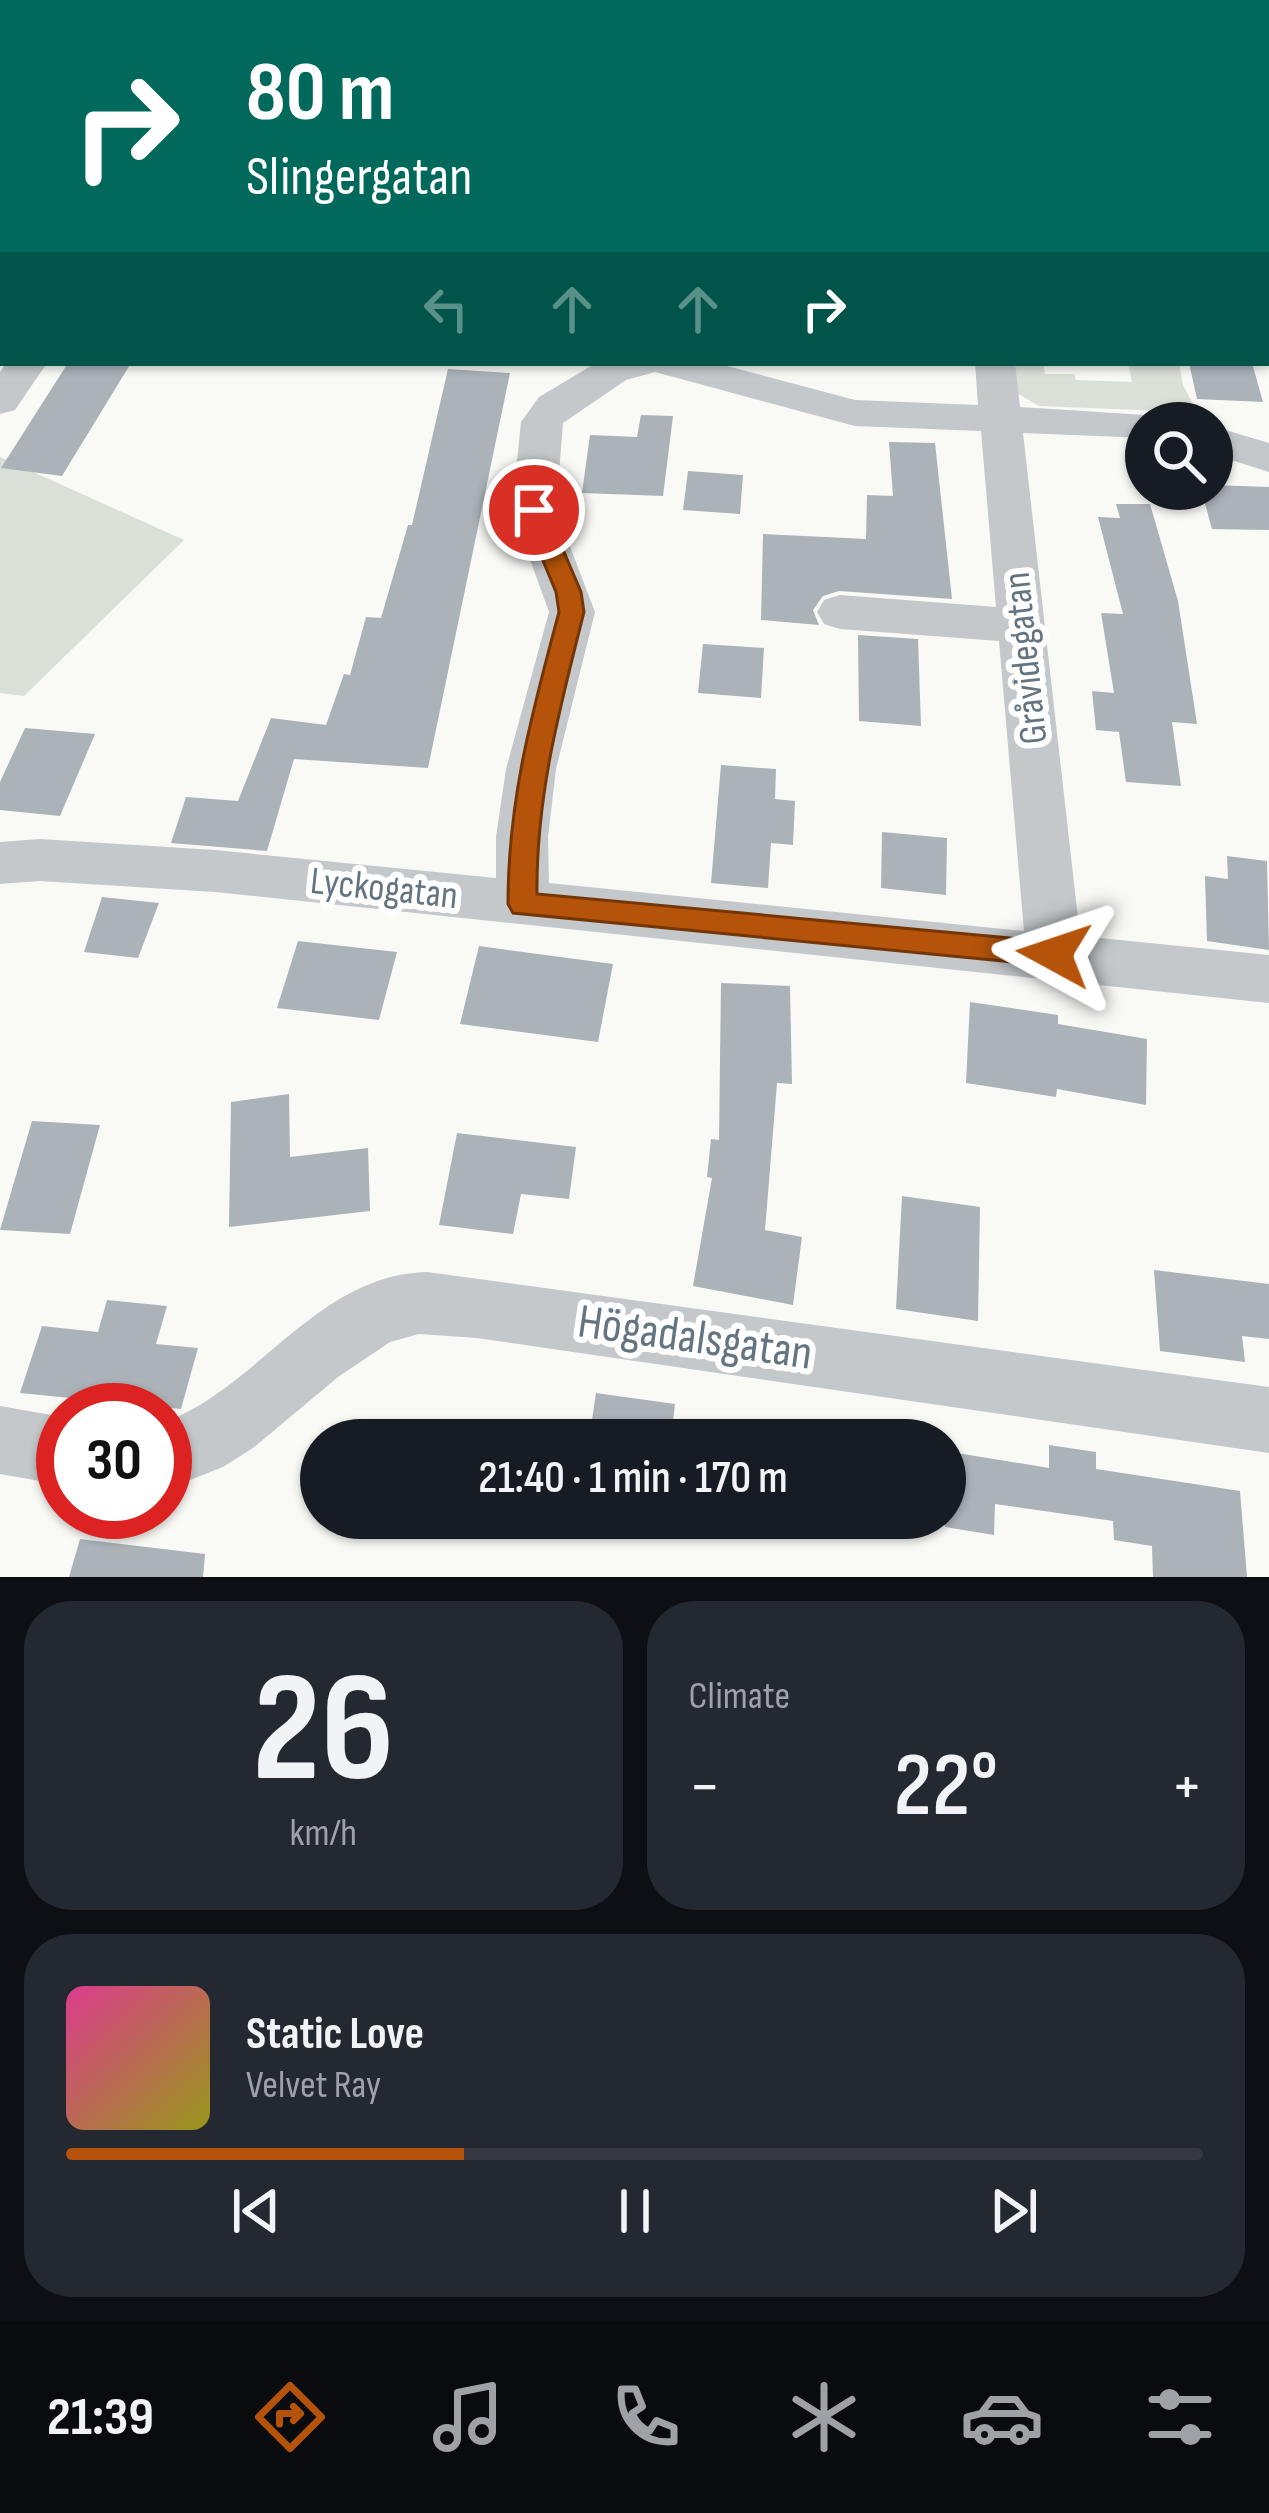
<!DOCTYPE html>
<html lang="en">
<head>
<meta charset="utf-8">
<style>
  body { margin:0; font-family:"Sofia Sans Condensed",sans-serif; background:#242831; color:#f1f3f6; height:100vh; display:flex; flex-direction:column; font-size:45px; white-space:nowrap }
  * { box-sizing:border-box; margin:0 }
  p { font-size:39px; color:#9ea1a6 }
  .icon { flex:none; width:66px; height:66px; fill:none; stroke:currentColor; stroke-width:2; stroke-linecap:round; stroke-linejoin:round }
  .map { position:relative; height:1577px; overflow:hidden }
  .details { display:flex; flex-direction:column; gap:24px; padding:24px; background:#0d0f14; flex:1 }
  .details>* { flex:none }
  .banner { position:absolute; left:0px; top:0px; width:1269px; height:366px; box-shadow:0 3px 9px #0004; background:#00695c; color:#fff; overflow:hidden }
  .buttons { position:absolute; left:1125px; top:402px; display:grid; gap:24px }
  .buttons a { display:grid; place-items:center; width:108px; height:108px; border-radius:50%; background:#171b24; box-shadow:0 3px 9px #0004; font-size:60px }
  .speed { position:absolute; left:36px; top:1383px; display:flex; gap:24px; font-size:60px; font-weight:700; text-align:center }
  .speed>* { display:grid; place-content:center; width:156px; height:156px; border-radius:50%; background:#171b24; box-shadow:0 3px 9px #0004; line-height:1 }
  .speed .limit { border:18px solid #d22; background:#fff; color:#111 }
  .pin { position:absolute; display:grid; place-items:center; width:102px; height:102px; color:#fff; margin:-51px; border:6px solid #fff; border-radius:50%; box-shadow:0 3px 12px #0007 }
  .me { position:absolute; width:132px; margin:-66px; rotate:275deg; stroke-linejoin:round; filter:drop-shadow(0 0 9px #0008) }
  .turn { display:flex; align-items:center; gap:42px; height:252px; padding:0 48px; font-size:54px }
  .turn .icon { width:156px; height:156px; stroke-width:2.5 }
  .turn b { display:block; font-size:84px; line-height:102px }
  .lanes { display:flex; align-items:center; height:114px; padding:0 48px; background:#0003; justify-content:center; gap:60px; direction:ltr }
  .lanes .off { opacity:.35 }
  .big { font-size:90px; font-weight:600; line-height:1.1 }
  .details .card { flex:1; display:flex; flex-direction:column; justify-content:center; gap:18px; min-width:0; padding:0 42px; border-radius:48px; background:#242831 }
  .details .dial { align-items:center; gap:0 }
  .dial b { font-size:156px; line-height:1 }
  .song { display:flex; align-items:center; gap:36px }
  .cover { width:144px; height:144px; border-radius:18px; background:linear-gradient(135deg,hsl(330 70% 55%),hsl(60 70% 35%)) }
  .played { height:12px; border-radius:6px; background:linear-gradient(90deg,#b45309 35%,#363941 35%) }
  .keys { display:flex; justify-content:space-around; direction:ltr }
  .heat { display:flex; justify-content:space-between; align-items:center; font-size:66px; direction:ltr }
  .details .tiles { flex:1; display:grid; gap:24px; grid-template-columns:1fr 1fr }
  .card:last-child { grid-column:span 2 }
  .trip { position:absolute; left:300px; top:1419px; width:666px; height:120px; border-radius:60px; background:#171b24; box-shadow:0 3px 9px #0004; font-weight:600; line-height:120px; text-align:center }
  .tabs { display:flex; height:192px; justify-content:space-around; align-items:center; background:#090b0e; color:#9ea1a6 }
  .tabs .icon { width:84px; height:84px }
  .tabs .on { color:#b45309 }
  .tabs b { font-size:54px; color:#f1f3f6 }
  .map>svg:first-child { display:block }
</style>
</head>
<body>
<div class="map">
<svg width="1269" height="1577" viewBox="0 0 1269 1577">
  <rect width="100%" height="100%" fill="#f9f9f6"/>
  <g fill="#dae0d7">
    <path d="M1011 363H1043L1045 374H1074L1076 380 1132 382 1128 363H1179L1183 385 1203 423 1164 411 1039 406 1015 392Z"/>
    <path d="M0 457 184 540 24 696 0 693Z"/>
  </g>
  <g fill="#abb3b9">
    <path d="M68 363H131L62 476 1 468Z"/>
    <path d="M1189 363H1252L1263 402 1197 399Z"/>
    <path d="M448 369 510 373 428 768 294 759 267 851 171 843 186 797 238 801 271 718 326 725 344 674 350 675 366 617 381 618 408 525H412Z"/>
    <path d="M641 415 673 416 663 496 582 493 590 435 637 437Z"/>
    <path d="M889 442 935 443 952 599 839 591 823 596 813 610 819 625 761 620 763 534 866 539 867 495 893 496Z"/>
    <path d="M688 471 743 475 740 514 683 510Z"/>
    <path d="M1212 485 1269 487V530L1212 529 1201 489H1212Z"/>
    <path d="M1116 504H1150L1178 601 1197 724 1172 722 1181 786 1126 782 1119 732 1096 730 1092 691 1114 693 1101 613 1123 614 1098 517 1120 518Z"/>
    <path d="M858 635 918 639 921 726 859 721Z"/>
    <path d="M703 644 764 648 761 698 698 693Z"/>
    <path d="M25 728 95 734 60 816 0 810V782Z"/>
    <path d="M721 765 776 769 775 799 795 801 793 845 771 843 768 888 711 883Z"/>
    <path d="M882 832 947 838 946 895 881 888Z"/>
    <path d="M1227 856 1267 861 1269 950 1207 941 1205 876 1228 879Z"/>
    <path d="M102 897 159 903 138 958 84 952Z"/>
    <path d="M298 941 397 952 379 1020 277 1008Z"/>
    <path d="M479 946 613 964 598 1042 460 1024Z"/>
    <path d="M721 983 790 986 792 1084 777 1083 765 1230 802 1237 793 1305 693 1286 712 1178 707 1177 711 1139 719 1140Z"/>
    <path d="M970 1002 1058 1015V1024L1147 1039 1146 1105 1057 1089 1056 1097 966 1083Z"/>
    <path d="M289 1094 290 1157 368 1148 370 1211 229 1227 231 1102Z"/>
    <path d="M32 1121 100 1125 70 1234 0 1230Z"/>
    <path d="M457 1133 576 1147 569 1199 521 1194 513 1234 439 1225Z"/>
    <path d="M902 1196 980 1207 978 1321 896 1309Z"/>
    <path d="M1154 1270 1269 1284V1339L1242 1336 1245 1362 1160 1351Z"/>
    <path d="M107 1300 167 1306 156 1344 198 1348 181 1409 20 1393 42 1326 98 1332Z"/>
    <path d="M596 1393 675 1404 671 1440H589Z"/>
    <path d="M1049 1445 1096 1452V1469L1240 1491 1247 1577H1153L1152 1546 1114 1540 1113 1521 995 1504 994 1535 945 1527V1451L1049 1468Z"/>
    <path d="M80 1539 205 1554 203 1577H69Z"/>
  </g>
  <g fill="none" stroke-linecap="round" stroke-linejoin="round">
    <g fill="#c4c8cb" fill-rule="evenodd">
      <path d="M0 0H21L3 3 0 14Z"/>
      <path d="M324 0H363L322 3Z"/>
      <path d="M766 0H804L764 3Z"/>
      <rect x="0" y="52" width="3" height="20"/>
      <rect x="1266" y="85" width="3" height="20"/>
      <rect x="1266" y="301" width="3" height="24"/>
      <path d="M6 363H47L15 410 0 414V372Z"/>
      <path d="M596 363H716L855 400 978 405 975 363H1015L1020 407 1161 416 1166 423H1146V438L1023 433 1080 936 1269 955V1003L215 892 40 881 0 884V842L40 839 215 850 496 878V837L506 769 549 612 512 510 521 422 539 397ZM655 372 855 426 981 431 996 607 840 595 824 600 817 612 824 624 840 629 999 641 1024 931 549 883 548 837 556 769 595 612 556 510 563 423 626 380Z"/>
      <path d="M1212 426 1269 443V472L1212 454Z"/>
      <path d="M427 1272 1269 1387V1453L477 1338 419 1334 390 1342 338 1377 253 1448 223 1467 165 1490V1422C260 1386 317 1275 427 1272Z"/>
      <path d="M0 1406 63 1417V1485L0 1474Z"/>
    </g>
  </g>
  <path fill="#b45309" stroke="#753606" stroke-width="3" d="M534 502 546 510 581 592 584 612C560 707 536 795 537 894L1054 942 1065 945 1069 954 1065 963 1054 966 513 913 508 904C508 799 532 713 559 612L556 592 522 510Z"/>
  <g text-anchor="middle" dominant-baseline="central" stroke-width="12" stroke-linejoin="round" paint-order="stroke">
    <g font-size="39" fill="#647581" stroke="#fff">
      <text transform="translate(1026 658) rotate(-96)">Gråvidegatan</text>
      <text transform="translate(384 889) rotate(6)">Lyckogatan</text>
    </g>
    <g font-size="48" fill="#647581" stroke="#fff">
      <text transform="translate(695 1338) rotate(8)">Högadalsgatan</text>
    </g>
  </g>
</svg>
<div class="buttons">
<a><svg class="icon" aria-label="search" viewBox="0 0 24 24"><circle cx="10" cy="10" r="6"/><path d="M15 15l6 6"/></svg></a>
</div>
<div class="speed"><div class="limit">30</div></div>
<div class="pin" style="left:534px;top:510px;background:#d93025"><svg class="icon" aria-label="arrive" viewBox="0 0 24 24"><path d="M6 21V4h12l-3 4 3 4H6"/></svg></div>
<svg class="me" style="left:1054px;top:954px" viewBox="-20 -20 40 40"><path d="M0-17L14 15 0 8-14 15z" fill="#b45309" stroke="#fff" stroke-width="4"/></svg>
<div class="trip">21:40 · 1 min · 170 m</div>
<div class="banner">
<div class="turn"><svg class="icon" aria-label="right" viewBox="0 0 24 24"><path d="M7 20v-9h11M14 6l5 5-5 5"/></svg><div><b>80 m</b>Slingergatan</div></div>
<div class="lanes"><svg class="icon off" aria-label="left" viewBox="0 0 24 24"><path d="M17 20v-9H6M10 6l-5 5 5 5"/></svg><svg class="icon off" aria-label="ahead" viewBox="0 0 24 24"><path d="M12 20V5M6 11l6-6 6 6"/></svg><svg class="icon off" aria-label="ahead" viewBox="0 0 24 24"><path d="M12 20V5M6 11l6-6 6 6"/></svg><svg class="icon" aria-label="right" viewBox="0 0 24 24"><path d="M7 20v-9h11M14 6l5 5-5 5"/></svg></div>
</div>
</div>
<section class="details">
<div class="tiles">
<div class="card dial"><b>26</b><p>km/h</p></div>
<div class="card"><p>Climate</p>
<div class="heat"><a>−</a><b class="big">22°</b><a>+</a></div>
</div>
<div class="card">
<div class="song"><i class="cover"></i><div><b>Static Love</b><p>Velvet Ray</p></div></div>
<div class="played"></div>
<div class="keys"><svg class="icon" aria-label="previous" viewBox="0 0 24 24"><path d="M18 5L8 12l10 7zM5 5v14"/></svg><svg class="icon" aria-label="pause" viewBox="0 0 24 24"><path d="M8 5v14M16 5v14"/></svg><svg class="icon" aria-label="next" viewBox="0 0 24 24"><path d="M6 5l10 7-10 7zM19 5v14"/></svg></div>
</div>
</div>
</section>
<nav class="tabs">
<b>21:39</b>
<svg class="icon on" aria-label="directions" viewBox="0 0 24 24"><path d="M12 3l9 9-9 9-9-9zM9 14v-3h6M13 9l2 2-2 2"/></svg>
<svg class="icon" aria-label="music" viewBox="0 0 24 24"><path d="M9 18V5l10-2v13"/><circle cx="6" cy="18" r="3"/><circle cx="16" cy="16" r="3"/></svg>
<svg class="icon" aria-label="phone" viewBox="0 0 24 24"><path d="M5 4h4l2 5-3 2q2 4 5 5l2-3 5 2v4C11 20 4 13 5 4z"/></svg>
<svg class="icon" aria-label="climate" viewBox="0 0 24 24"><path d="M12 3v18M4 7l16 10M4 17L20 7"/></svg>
<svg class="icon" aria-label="car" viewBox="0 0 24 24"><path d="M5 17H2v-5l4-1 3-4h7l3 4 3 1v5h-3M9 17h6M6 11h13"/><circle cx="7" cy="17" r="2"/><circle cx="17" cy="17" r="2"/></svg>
<svg class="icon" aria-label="filters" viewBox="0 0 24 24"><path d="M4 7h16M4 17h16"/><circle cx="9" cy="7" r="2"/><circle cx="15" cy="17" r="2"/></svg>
</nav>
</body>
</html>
